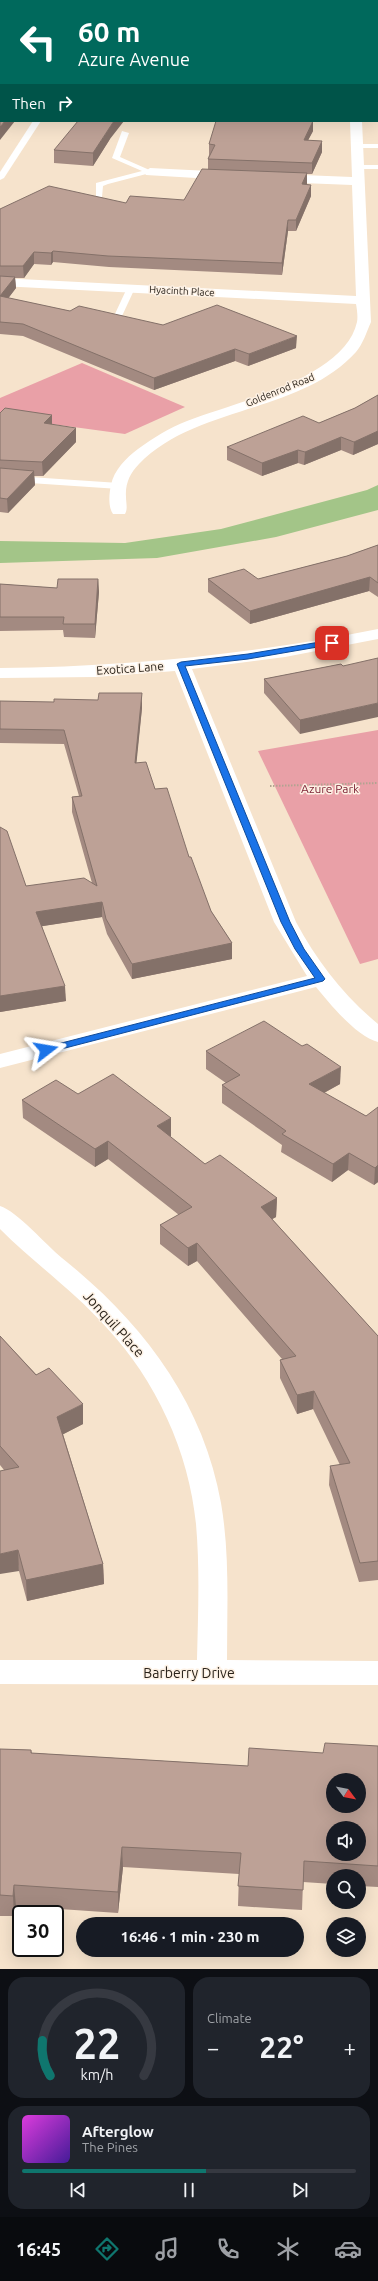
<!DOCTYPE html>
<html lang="en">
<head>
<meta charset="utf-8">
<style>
  body { margin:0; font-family:Ubuntu,sans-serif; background:#20242c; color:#f1f3f6; height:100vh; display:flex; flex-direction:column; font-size:15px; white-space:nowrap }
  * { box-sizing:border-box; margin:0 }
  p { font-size:13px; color:#9ea1a6 }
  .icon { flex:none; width:22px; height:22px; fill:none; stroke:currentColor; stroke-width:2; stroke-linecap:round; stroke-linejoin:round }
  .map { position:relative; height:1969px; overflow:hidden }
  .side { display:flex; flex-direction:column; gap:8px; padding:8px; background:#0d0f14; flex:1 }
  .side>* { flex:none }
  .guide { position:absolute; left:0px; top:0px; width:378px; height:122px; box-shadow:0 4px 16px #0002; background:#00695c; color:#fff; overflow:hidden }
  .needle { width:26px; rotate:122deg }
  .fabs { position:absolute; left:326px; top:1773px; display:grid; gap:8px }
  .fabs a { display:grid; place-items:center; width:40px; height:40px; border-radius:50%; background:#171b24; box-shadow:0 4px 16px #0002; font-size:20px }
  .speed { position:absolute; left:12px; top:1905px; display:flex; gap:8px; font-size:20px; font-weight:700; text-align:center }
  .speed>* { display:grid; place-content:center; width:52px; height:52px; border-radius:50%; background:#171b24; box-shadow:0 4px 16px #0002; line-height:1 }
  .speed .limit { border:2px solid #111; border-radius:6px; background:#fff; color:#111 }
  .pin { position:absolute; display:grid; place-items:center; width:34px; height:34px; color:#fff; margin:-17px; border-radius:8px; box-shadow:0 2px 6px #0006 }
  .me { position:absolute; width:44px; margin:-22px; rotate:76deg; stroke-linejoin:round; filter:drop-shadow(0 0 3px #0008) }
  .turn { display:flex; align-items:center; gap:14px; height:84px; padding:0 12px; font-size:18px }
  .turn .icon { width:52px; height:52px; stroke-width:2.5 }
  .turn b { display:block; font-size:28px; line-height:34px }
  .then { display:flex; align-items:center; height:38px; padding:0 12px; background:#0003; gap:8px; font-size:15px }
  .big { font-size:30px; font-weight:700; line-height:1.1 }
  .side .tile { flex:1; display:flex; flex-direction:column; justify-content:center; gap:6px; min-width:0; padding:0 14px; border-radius:16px; background:#20242c }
  .side .dial { align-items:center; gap:0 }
  .dial svg { height:104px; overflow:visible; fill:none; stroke:#363941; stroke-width:7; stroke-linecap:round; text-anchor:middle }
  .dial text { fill:#f1f3f6; stroke:none }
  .song { display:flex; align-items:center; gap:12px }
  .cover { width:48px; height:48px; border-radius:6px; background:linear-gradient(135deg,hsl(300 70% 55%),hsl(260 70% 35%)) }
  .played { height:4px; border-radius:2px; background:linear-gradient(90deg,#0f766e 55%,#363941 55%) }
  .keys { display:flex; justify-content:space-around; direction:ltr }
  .heat { display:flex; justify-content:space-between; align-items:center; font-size:22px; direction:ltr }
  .side .tiles { flex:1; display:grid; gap:8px; grid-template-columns:1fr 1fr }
  .tile:last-child { grid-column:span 2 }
  .trip { position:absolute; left:76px; top:1917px; width:228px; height:40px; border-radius:20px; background:#171b24; box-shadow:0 4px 16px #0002; font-weight:700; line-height:40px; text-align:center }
  .menu { display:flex; height:64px; justify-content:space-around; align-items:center; background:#090b0e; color:#9ea1a6 }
  .menu .icon { width:28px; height:28px }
  .menu .current { color:#0f766e }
  .menu b { font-size:18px; color:#f1f3f6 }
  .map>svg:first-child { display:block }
</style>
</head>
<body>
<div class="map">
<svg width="378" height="1969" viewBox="0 0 378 1969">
  <rect width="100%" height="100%" fill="#f6e3cc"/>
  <g fill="#e9a0a7">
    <path d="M82 363 185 407 125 434 0 417V398Z"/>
    <path d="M378 730V959L360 964 258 751Z"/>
  </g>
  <path fill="#a3c588" d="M378 485V510L276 537 157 558 0 563V541L125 543 221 529 367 490Z"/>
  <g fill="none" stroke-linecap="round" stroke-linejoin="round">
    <path stroke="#b2a391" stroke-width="2" stroke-dasharray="1.5 1.5" stroke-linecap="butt" d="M270 786 378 783"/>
    <g fill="#fff" fill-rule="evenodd">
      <rect x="6" y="0" width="6" height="1"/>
      <path d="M28 0H35L28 1Z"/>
      <path d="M0 25H1L0 30Z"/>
      <rect x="377" y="92" width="1" height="4"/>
      <path d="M377 117H378V121H376Z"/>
      <path d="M33 121H41L4 178 0 180V172Z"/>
      <path d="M122 131 129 133 120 157 154 172 108 184 103 186 102 197H96V183L142 171 112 158Z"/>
      <rect x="354" y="144" width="24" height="4"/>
      <path d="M355 165H378V169H358L354 167Z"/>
      <path d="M128 286 135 288 122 316 115 318 114 316Z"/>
      <path d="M0 475 119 483 124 486 119 489 0 481Z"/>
    </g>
    <g fill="#fff" fill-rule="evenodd">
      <rect x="346" y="0" width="10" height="1"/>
      <path d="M350 121H362L371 322C367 331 363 344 356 352 300 414 196 405 139 464 130 473 125 484 126 497 126 503 128 509 125 514H113C108 507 109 494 111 485 114 470 126 458 138 449 153 438 169 428 187 421 234 403 345 378 357 322 358 317 357 309 356 304L0 286V278L356 296 352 185 277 182 271 178 277 174 352 177Z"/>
      <path d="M150 168 229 172 235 176 229 180 146 175 144 172Z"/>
      <path d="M378 629V639L285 657 192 669 296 922C317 961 343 995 378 1024V1042C357 1037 330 1004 316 987L0 1068V1054L307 976 274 922 175 671 95 677 0 678V668C128 667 253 654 378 629Z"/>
      <path d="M0 1206C17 1211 46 1245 62 1258 141 1321 203 1401 221 1503 230 1555 227 1608 227 1660L378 1661V1685L0 1684V1660H197C198 1615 200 1570 196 1524 189 1452 156 1380 106 1327 74 1291 34 1263 0 1229Z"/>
    </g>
  </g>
  <g fill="#a38a81">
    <path d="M313 131 308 140 322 152 312 174H307V185L311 196 296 231H288L282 275 109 267 53 262 51 265 34 264 24 278H15L16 288 8 298 70 311 163 325 296 348 248 366 235 361 154 390 23 336 0 334V209L126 203 184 200 208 169V159L209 155V144Z"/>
    <path d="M110 139 93 166 54 163V150Z"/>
    <path d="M378 395V444L353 455 341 450 304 465 298 463 262 476 227 460V447L319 423 355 408Z"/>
    <path d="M0 413 52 415V424L76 442 43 476H34L35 485 8 513 0 512Z"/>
    <path d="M378 545V597L369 591 250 624 208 592V579H258L347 556Z"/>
    <path d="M98 579 99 592 95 638 64 637 63 630 0 631V584L57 588Z"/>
    <path d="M341 664 300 734 264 693V679Z"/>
    <path d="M0 701 142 708 136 763 155 789 189 857 211 911 232 943V959L132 979 107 934 102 917 42 926 66 1001 0 1012V827L26 886 92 883 72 812V797L79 796 64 744 0 743Z"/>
    <path d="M206 1051 340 1084 324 1093 366 1116 378 1182 374 1185 348 1170 332 1182 281 1152 282 1145 222 1103V1085L226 1083 206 1069Z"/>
    <path d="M78 1094 171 1136 170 1137 205 1164 277 1198 276 1217 272 1219 378 1336V1580L359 1582 329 1485 330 1466 340 1465 313 1409 297 1414 280 1378V1360L282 1359 197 1261 188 1266 160 1244V1225L179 1215 108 1159 95 1167 23 1118 22 1100Z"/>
    <path d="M0 1336 83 1424 63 1434 103 1564 104 1584 27 1601 19 1571 4 1470 0 1465Z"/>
    <path d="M378 1746V1887L359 1886V1876H333V1884L303 1882 302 1910 238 1906 239 1874 123 1867 118 1913 16 1906 14 1916H0V1749L31 1750 32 1753 248 1766 323 1753Z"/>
  </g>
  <g fill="#847169">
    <path d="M5 121H15L0 140V127Z"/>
    <path d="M114 121H124L110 139 93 166V153L110 127Z"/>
    <path d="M313 121V131L303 150 304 140Z"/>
    <path d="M322 141V152L312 174V163Z"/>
    <path d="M307 173V184L302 195V184Z"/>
    <path d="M311 185V196L296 231V220Z"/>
    <path d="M288 220V231L282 275V263Z"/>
    <path d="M53 251V262L51 265V253Z"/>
    <path d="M34 252V264L24 278 23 266Z"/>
    <path d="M15 277 16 288 1 308 0 296Z"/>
    <path d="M297 336 296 348 248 366 249 354Z"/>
    <path d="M235 349V361L154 390V378Z"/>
    <path d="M52 415V429L44 423Z"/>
    <path d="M76 428V442L43 476 42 462Z"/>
    <path d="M378 431V444L353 455 354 442Z"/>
    <path d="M341 437V450L304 465 305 452Z"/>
    <path d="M298 450V463L262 476V463Z"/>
    <path d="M34 471 35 485 8 513 7 499Z"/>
    <path d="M370 577 369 591 250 624V611Z"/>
    <path d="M98 579 99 592 95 638V624Z"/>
    <path d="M142 693V708L135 778V763Z"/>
    <path d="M378 703V717L300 734V720Z"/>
    <path d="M102 902V917L37 927 36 912Z"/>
    <path d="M232 943V959L132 979V964Z"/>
    <path d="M65 986 66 1001 0 1012V996Z"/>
    <path d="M341 1067 340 1084 309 1101V1084Z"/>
    <path d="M171 1118V1136L157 1145V1126Z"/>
    <path d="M108 1141V1159L95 1167V1149Z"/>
    <path d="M349 1153 348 1170 332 1182 333 1164Z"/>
    <path d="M378 1165V1182L374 1185 375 1168Z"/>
    <path d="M277 1198 276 1217 260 1226 261 1207Z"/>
    <path d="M197 1243V1261L188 1266V1248Z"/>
    <path d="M314 1391 313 1409 297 1414V1395Z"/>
    <path d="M83 1404V1424L58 1437 57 1417Z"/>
    <path d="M18 1550 19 1571 0 1574V1554Z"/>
    <path d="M103 1564 104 1584 27 1601 26 1580Z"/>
    <path d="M122 1847 123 1867 118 1913V1892Z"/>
    <path d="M14 1885 16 1906 14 1916 13 1896Z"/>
  </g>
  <g fill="#bda196" stroke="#847169" fill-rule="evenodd">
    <path d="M35 0H307V1H34Z"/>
    <path d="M1 37V121H5L0 127V38Z"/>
    <path d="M78 121H114L110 127 93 153 54 150Z"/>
    <path d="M216 121H313L304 140 322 141 312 163 208 159 215 145 209 144Z"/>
    <path d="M202 169 307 173 302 184 311 185 296 220H288L282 263 108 256 53 251 51 253 34 252 23 266H0V209L49 186 126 203 130 196 184 200Z"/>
    <path d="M0 276 15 277 0 296 70 311 79 306 163 325 217 305 297 336 249 354 235 349 154 378 23 324 0 322Z"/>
    <path d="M378 395V431L354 442 341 437 305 452 298 450 262 463 227 447 303 416 319 423 355 408Z"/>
    <path d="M5 408 52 415 44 423 76 428 42 462 0 460V413Z"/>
    <path d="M0 468 34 471 7 499 0 498Z"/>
    <path d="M378 545V583L370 577 250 611 208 579 244 569 258 579 347 556Z"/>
    <path d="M58 579H98L95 624H63L64 617H0V584L57 588Z"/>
    <path d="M378 658V703L300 720 264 679 341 664 343 666Z"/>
    <path d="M99 693H142L135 763 146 762 155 789 167 788 189 857H191L211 911 232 943 132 964 106 919 102 902 36 912 65 986 0 996V827L7 831 26 886 84 878 97 886 72 797 82 796 64 730 0 729V701L54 702V699L98 700Z"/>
    <path d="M264 1021 302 1046 307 1044 341 1067 309 1084 366 1116 378 1107V1165L375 1168 349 1153 333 1164 282 1134 286 1131 222 1085 240 1075 206 1051Z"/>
    <path d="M113 1074 171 1118 157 1126 205 1164 220 1155 277 1198 261 1207 378 1336V1561L360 1563 330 1466 350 1463 314 1391 297 1395 280 1360 296 1356 197 1243 188 1248 160 1225 192 1207 108 1141 95 1149 22 1100 56 1080 78 1094Z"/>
    <path d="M0 1336 36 1375 49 1368 83 1404 57 1417 103 1564 26 1580 18 1550 0 1554V1471L19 1467 0 1446Z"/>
    <path d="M325 1743 378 1746V1866L304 1861 303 1890 238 1886 241 1853 122 1847 118 1892 14 1885 13 1896 0 1895V1749L31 1750V1753L248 1766 249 1748 323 1753ZM333 1780H359V1806H333ZM333 1828H359V1854H333Z"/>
  </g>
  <path fill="#1a73e8" stroke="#114b97" d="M332 640 336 643 335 644 248 659 185 666 290 922 304 949 325 979 323 981 46 1053 42 1052V1048L315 978 295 949 281 922 177 664 181 662 248 654Z"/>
  <g text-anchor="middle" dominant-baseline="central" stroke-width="3" stroke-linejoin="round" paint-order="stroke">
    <g font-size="10" fill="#29221a" stroke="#fdf1e4">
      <text transform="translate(182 291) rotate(3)">Hyacinth Place</text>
      <text transform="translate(280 390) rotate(-22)">Goldenrod Road</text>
    </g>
    <g font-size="12" fill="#29221a" stroke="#fdf1e4">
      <text transform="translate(130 668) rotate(-4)">Exotica Lane</text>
    </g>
    <g font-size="12" fill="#7d2436" stroke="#fdf1e4">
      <text x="330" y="788">Azure Park</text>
    </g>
    <g font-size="14" fill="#29221a" stroke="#fdf1e4">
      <text transform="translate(114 1324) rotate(48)">Jonquil Place</text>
      <text x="189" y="1673">Barberry Drive</text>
    </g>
  </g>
</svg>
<div class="fabs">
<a><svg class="needle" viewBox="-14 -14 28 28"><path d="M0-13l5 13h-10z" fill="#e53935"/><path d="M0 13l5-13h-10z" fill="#9ea1a6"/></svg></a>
<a><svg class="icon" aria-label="sound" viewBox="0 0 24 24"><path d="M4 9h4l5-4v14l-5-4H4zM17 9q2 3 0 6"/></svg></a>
<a><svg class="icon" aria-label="search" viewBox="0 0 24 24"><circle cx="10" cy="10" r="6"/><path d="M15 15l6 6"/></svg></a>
<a><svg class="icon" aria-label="layers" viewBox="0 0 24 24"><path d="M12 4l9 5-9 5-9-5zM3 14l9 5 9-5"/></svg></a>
</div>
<div class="speed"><div class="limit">30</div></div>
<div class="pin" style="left:332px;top:643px;background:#d93025"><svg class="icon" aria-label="arrive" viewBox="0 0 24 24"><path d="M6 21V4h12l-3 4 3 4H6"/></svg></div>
<svg class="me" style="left:46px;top:1050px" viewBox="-20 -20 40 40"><path d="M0-17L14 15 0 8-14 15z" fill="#1a73e8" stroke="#fff" stroke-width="4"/></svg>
<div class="trip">16:46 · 1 min · 230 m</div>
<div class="guide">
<div class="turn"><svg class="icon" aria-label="left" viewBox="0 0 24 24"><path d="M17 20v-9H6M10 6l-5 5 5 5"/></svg><div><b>60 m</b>Azure Avenue</div></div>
<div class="then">Then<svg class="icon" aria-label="right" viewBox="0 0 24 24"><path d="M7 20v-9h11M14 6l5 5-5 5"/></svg></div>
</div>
</div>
<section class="side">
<div class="tiles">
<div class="tile dial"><svg viewBox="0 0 100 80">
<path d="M14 69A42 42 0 1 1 86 69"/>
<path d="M14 69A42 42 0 0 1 8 42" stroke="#0f766e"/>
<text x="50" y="56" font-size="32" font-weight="700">22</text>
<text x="50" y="72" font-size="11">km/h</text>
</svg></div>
<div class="tile"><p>Climate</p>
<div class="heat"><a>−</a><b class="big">22°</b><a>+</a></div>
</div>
<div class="tile">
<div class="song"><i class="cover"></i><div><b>Afterglow</b><p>The Pines</p></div></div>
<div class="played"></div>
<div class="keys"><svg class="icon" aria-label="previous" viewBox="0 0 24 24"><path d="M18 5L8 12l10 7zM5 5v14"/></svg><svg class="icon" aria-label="pause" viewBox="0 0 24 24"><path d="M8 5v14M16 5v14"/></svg><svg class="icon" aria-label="next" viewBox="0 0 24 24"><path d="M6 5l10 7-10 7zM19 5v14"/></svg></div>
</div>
</div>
</section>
<nav class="menu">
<b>16:45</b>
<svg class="icon current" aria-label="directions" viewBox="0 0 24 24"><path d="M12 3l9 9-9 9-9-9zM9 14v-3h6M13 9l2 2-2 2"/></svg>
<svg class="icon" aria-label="music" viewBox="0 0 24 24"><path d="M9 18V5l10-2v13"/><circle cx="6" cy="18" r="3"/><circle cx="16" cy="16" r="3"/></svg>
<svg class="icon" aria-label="phone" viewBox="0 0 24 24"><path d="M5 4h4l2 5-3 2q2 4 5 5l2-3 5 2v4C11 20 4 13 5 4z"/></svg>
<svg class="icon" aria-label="climate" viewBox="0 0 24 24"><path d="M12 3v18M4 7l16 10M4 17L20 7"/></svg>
<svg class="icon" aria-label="car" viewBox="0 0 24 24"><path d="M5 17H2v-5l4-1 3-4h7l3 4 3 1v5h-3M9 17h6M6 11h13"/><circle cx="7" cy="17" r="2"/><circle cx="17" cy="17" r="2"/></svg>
</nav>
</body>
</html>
